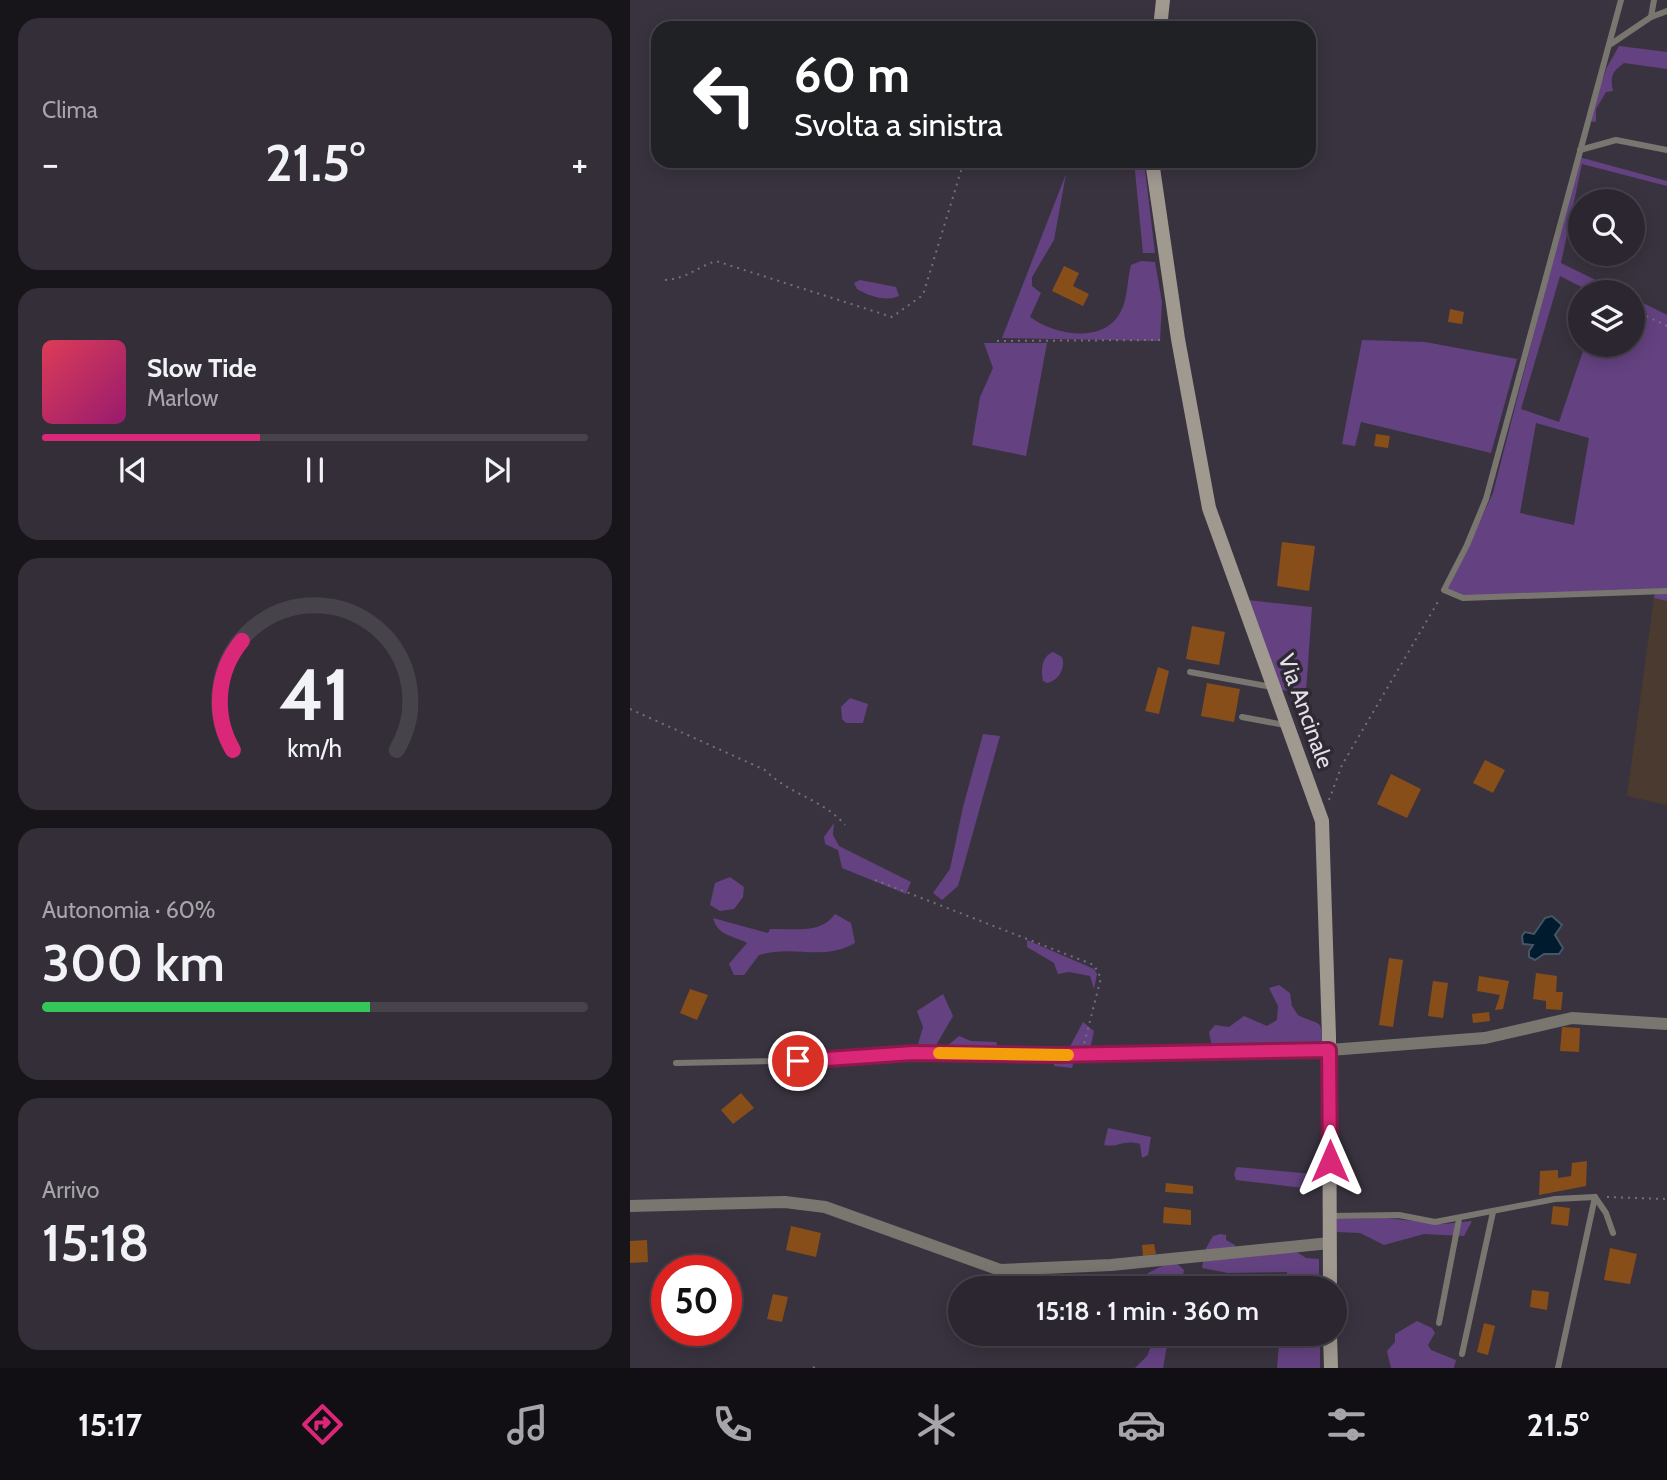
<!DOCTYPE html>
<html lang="it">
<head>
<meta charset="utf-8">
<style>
  body { margin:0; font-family:Cabin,sans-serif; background:#332e37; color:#f1f3f6; height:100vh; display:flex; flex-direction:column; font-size:26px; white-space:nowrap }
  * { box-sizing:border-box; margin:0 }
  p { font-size:23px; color:#a6a5aa }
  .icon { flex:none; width:38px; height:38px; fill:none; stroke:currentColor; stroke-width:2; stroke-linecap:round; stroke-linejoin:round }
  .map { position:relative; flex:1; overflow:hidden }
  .drawer { display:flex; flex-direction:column; gap:18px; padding:18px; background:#18151a; width:630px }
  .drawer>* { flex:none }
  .top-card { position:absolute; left:21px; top:21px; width:665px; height:147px; border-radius:21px; box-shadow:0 4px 18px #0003,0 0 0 2px #47434b; background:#202124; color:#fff; overflow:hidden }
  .fabs { position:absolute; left:938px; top:189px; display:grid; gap:14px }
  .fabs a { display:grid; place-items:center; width:77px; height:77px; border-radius:50%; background:#2b262f; box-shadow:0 4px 18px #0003,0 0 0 2px #47434b; font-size:35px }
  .speed { position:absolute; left:21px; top:1255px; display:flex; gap:14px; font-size:35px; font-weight:700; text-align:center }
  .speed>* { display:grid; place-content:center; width:91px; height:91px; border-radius:50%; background:#2b262f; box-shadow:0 4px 18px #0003,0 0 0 2px #47434b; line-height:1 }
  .speed .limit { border:10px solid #d22; background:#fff; color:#111 }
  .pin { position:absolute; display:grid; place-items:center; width:60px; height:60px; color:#fff; margin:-30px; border:4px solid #fff; border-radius:50%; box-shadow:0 2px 7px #0007 }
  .me { position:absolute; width:77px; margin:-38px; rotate:0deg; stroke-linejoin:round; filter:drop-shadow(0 0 5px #0008) }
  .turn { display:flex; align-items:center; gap:24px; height:147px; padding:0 28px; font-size:32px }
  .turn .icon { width:91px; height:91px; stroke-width:2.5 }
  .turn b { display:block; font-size:49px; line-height:60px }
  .big { font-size:52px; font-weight:600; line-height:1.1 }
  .drawer .widget { flex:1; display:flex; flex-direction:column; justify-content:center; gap:10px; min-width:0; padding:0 24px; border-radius:21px; background:#332e37 }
  .drawer .dial { align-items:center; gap:0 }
  .dial svg { height:182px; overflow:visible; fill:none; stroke:#47434b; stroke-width:7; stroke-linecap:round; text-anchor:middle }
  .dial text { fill:#f1f3f6; stroke:none }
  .song { display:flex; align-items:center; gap:21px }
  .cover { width:84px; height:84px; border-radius:10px; background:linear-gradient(135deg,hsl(350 70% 55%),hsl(320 70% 35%)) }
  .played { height:7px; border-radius:4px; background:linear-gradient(90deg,#db2777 40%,#47434b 40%) }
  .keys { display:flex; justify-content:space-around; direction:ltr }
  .heat { display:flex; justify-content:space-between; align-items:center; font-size:38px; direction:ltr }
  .charge { height:10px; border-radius:5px; background:linear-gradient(90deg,#34c759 60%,#47434b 0) }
  .trip { position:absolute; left:318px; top:1276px; width:399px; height:70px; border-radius:35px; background:#2b262f; box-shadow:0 4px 18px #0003,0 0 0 2px #47434b; font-weight:600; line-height:70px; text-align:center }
  .tabs { display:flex; height:112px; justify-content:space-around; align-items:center; background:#110f13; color:#a6a5aa }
  .tabs .icon { width:49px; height:49px }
  .tabs .selected { color:#db2777 }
  .tabs b { font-size:32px; color:#f1f3f6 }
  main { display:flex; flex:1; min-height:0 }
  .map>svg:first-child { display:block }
</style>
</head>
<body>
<main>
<section class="drawer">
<div class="widget"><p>Clima</p>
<div class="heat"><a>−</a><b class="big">21.5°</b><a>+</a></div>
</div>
<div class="widget">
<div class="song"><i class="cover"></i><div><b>Slow Tide</b><p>Marlow</p></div></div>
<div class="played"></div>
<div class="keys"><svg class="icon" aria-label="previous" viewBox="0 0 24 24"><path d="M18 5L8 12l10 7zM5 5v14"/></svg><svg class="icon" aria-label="pause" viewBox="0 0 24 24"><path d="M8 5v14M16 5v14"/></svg><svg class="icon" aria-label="next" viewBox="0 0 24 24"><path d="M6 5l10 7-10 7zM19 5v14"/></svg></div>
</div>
<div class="widget dial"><svg viewBox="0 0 100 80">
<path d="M14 69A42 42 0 1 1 86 69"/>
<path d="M14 69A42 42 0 0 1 18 21" stroke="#db2777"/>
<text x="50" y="56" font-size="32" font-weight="700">41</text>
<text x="50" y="72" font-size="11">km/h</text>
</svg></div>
<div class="widget"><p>Autonomia · 60%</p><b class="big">300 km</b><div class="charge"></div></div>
<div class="widget"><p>Arrivo</p><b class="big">15:18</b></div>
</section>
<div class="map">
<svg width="1037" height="1368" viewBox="0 0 1037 1368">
  <rect width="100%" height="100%" fill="#39333f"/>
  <path fill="#4b3a2f" d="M1024 598 1037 601V805L997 796Z"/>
  <g fill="#644281" fill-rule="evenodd">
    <path d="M989 46 1037 52V69L994 63C982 72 980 76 983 91L976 92 966 109V122L958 121 977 67Z"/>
    <path d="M949 157 1037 181V186L952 164 931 263 990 292H961L930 276 891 409 929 422 955 345H1003V298L1037 315V601L1024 598 1025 592 833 597 817 591 863 493ZM906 423 959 438 944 525 890 513Z"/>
    <path d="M504 161H514L525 253H513Z"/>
    <path d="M436 174 424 240 402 277V286L411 293 400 317C423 334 472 345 490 313 498 300 497 280 501 265L511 261 525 262 532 302 530 341 372 338Z"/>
    <path d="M230 280 266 287 269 296C255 302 239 296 227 289L224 283Z"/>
    <path d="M732 340 795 342 887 359 861 453 731 422 725 446 712 444Z"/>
    <path d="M354 343H417L396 456 342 445 350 397 363 368Z"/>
    <path d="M617 600 682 607 676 692 650 690Z"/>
    <path d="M423 652 432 657C436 668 428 681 417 683L413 681C411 670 411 657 423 652Z"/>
    <path d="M220 698 238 704 233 723H216L212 719 211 707Z"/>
    <path d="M353 734 370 736 328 886 312 900 303 893 320 869 333 807Z"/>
    <path d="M204 823 203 835 209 846 281 882 276 894 212 868 208 850 195 844 194 837Z"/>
    <path d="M100 877 114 887 113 897 104 909 90 911 80 905 85 883Z"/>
    <path d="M205 914 221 923 225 943C191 962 165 944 129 955L114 975H104L99 964 117 943C102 935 88 936 83 918L138 933 140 929C163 928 190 935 205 914Z"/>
    <path d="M397 940 464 969 467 974 464 989 460 976 439 972 428 974 424 963 397 947Z"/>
    <path d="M649 985 660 993 662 1006 668 1015C691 1027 692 1016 692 1048L588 1051 582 1047 579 1032 585 1025 599 1027 614 1016 637 1026 647 1020 648 1006 639 988Z"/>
    <path d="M313 994 323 1016 305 1047 317 1046 329 1036 341 1041 366 1042 368 1047 287 1048 293 1027 287 1011Z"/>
    <path d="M453 1022 464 1031 458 1059H444L442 1068 424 1066V1057L435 1056Z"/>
    <path d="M478 1128 521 1137 518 1155 512 1158 510 1144C493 1139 488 1148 474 1145Z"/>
    <path d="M607 1167 682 1174 685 1182 673 1188 606 1180 604 1174Z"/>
    <path d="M755 1218 814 1224 842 1221 834 1236 794 1234 754 1245 730 1233 707 1232V1219Z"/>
    <path d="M590 1234 596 1235V1240L605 1245V1253L665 1251 676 1258 689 1259V1288H654L657 1272 598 1273 572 1268 575 1250 583 1236Z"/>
    <path d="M538 1263H546L554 1270 551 1288H506L518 1273Z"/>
    <path d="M787 1321 802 1328 805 1333 798 1345 801 1350 826 1360 824 1368H761L757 1351 765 1342V1334Z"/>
    <path d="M526 1334H539L533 1368H505L517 1356Z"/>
    <path d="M650 1334H690V1368H647Z"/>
  </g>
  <path fill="#001b2e" stroke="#455666" stroke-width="2" d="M922 916 932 925 925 935 933 948 929 954H914L905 960 899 957V951L903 945 893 944 892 936 895 932 904 934 915 918Z"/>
  <g fill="#874e19">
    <path d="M434 266 449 273 443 286 459 294 453 306 422 291Z"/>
    <path d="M820 309 834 312 832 324 818 322Z"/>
    <path d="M746 434 760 436 758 448 744 446Z"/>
    <path d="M652 542 685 546 679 591 647 586Z"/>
    <path d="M562 626 595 632 589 665 556 659Z"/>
    <path d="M528 667 539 671 529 714 515 711Z"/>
    <path d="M577 683 610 689 604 722 571 716Z"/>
    <path d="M855 760 875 770 863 793 843 783Z"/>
    <path d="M761 774 791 789 777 818 747 804Z"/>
    <path d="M759 958 773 960 763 1027 749 1025Z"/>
    <path d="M906 973 927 976 926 992H933L931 1010 916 1009V1001L903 999Z"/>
    <path d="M849 976 879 981 873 1009 865 1010 870 995 847 991Z"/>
    <path d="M803 981 818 983 813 1018 798 1016Z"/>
    <path d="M60 989 78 995 67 1020 50 1013Z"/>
    <path d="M859 1012 860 1021 843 1023 842 1014Z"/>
    <path d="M932 1027 950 1028 949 1052 930 1051Z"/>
    <path d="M111 1093 124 1108 103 1124 91 1110Z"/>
    <path d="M957 1161 956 1186 909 1195 910 1171 928 1170V1178L941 1176 942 1163Z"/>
    <path d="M536 1183 563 1186V1194L535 1192Z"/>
    <path d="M923 1206 940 1208 938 1226 921 1224Z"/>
    <path d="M534 1207 561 1210V1225L533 1223Z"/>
    <path d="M161 1226 191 1233 186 1257 156 1250Z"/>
    <path d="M17 1240 18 1262 0 1263V1241Z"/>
    <path d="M524 1244 526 1254 513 1256 512 1245Z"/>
    <path d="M980 1248 1007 1254 1000 1284 974 1280Z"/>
    <path d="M902 1290 919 1292 917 1310 900 1307Z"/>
    <path d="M143 1294 158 1297 152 1322 137 1319Z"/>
    <path d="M854 1323 865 1326 858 1355 847 1352Z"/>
  </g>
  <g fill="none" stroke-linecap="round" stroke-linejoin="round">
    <g stroke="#756f7a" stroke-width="2" stroke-dasharray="2 5" stroke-linecap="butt">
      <path d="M35 280C59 278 65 268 86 261L262 317 293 295 334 161"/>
      <path d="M1010 313 1037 326"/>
      <path d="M367 341 533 340"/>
      <path d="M0 709 135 770C158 794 193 799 215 825"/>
      <path d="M699 800 712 765 809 600"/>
      <path d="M245 880 464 965 471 978 454 1044"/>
      <path d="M977 1197 1037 1199"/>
      <path d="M183 1367 185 1368"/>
    </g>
    <g stroke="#797670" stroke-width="6">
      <path d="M991 0 856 499 837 545 814 590 833 598 1037 591"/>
      <path d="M1021 17 1024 0"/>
      <path d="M981 44 1021 17 1037 11"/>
      <path d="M950 150 986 140 1037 150"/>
      <path d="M560 672 642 687"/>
      <path d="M612 717 655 725"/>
      <path d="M46 1063 188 1060 283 1053 424 1055 698 1050"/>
      <path d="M965 1197 976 1213 983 1233"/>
      <path d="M701 1216 769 1215 805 1222 925 1199 965 1197"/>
      <path d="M809 1323 829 1219"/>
      <path d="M832 1354 863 1212"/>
      <path d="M928 1368 965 1197"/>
    </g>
    <g stroke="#797670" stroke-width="12">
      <path d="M700 1050 855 1038 942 1018 1037 1024"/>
      <path d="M0 1206 155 1202 195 1207 370 1270 481 1265 700 1243"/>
    </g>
    <g stroke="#9f9990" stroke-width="14">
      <path d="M530 28 533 0"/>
      <path d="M522 161 548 339 579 508 692 821 699 1037 700 1288"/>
      <path d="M700 1334 701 1368"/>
    </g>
  </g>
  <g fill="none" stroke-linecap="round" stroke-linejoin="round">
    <g stroke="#8e194d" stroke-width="18">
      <path id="route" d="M168 1061 283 1053 424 1055 699 1050 700 1161"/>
    </g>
    <use href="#route" stroke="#db2777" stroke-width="12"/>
    <path stroke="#f59e0b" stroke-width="12" d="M309 1053 438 1055"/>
  </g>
  <g text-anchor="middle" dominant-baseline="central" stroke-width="7" stroke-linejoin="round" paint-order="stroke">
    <g font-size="23" fill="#e5e1e9" stroke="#2f2934">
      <text transform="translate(676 711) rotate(70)">Via Ancinale</text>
    </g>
  </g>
</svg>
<div class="fabs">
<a><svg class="icon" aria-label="search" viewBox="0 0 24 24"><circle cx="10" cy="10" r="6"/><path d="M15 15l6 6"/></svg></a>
<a><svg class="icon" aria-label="layers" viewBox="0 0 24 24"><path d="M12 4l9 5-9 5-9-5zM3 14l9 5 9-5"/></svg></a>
</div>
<div class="speed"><div class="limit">50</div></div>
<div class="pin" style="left:168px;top:1061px;background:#d93025"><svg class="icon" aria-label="arrive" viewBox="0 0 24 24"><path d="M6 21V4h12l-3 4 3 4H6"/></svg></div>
<svg class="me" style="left:700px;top:1161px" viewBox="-20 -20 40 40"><path d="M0-17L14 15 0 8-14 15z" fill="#db2777" stroke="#fff" stroke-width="4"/></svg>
<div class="trip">15:18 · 1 min · 360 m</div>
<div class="top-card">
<div class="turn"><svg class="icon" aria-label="left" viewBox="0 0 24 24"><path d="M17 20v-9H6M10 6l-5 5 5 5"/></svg><div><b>60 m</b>Svolta a sinistra</div></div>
</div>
</div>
</main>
<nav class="tabs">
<b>15:17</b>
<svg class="icon selected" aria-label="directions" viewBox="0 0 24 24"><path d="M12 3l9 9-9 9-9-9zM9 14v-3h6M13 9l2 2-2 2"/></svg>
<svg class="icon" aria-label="music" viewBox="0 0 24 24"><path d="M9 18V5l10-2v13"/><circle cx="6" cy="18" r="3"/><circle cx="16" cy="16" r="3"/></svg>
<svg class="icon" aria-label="phone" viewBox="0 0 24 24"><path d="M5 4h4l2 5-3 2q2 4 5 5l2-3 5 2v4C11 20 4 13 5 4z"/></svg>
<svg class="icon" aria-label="climate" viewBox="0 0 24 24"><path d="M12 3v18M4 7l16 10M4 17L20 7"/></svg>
<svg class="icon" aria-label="car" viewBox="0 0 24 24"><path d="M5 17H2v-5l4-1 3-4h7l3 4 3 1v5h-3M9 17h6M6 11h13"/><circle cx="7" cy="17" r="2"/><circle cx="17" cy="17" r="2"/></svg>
<svg class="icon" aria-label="filters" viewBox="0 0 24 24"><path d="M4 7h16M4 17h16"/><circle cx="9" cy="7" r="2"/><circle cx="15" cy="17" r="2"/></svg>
<b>21.5°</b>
</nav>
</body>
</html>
